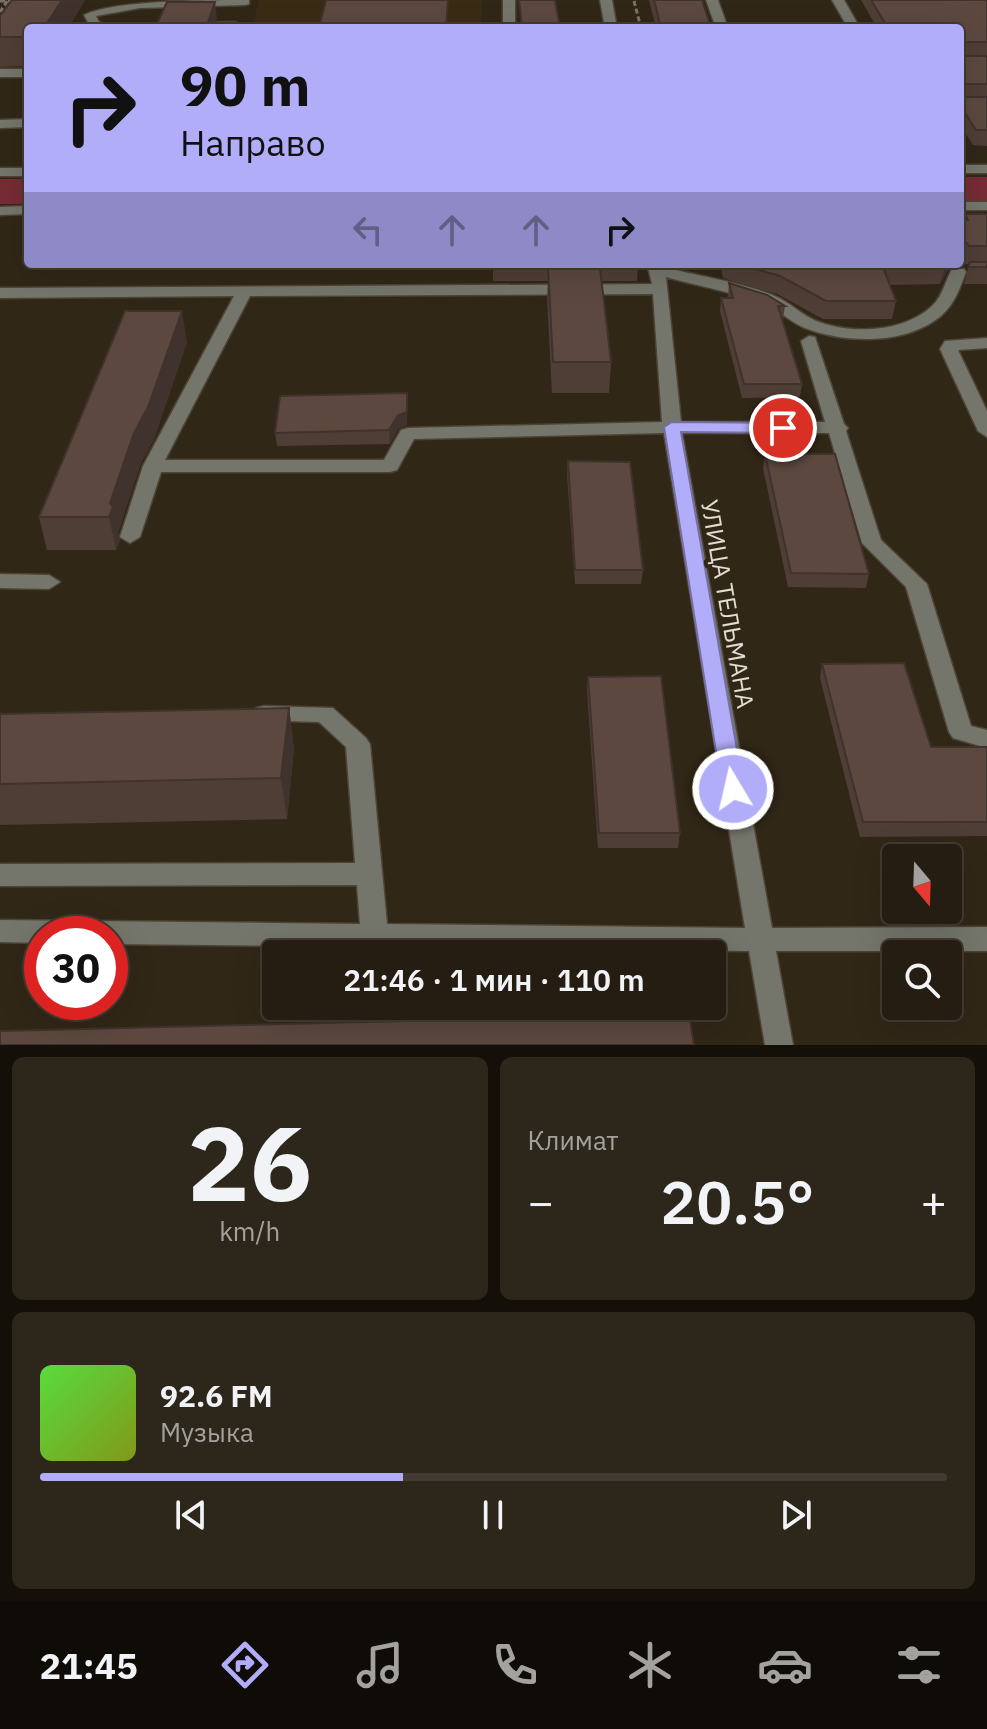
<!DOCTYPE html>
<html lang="ru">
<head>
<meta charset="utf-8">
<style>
  body { margin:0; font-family:"IBM Plex Sans",sans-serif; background:#2d261a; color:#f1f3f6; height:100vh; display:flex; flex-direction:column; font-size:30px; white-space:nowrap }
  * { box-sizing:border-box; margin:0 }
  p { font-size:26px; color:#a3a29f }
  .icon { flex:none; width:44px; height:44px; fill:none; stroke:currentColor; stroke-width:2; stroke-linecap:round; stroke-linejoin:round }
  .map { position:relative; height:1045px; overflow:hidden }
  .details { display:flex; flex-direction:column; gap:12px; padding:12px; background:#141009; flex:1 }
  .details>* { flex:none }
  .banner { position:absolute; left:24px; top:24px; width:940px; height:244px; border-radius:8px; box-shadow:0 8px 32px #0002,0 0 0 2px #423b31; background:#b2adf9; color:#111; overflow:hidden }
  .needle { width:52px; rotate:161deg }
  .controls { position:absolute; left:882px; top:844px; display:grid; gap:16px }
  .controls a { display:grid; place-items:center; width:80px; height:80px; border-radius:8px; background:#251d11; box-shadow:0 8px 32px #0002,0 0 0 2px #423b31; font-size:40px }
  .speed { position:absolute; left:24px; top:916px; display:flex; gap:16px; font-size:40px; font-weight:700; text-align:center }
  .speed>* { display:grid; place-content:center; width:104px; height:104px; border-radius:50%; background:#251d11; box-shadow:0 8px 32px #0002,0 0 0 2px #423b31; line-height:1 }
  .speed .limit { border:12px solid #d22; background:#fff; color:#111 }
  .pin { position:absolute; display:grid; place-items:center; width:68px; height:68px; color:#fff; margin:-34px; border:4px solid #fff; border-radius:50%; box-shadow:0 2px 8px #0007 }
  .me { position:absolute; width:88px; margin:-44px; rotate:351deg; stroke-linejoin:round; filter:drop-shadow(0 0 6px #0008) }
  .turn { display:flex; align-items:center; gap:28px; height:168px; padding:0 24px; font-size:36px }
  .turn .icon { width:104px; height:104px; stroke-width:2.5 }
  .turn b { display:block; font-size:56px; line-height:68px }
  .lanes { display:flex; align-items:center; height:76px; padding:0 24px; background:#0003; justify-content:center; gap:40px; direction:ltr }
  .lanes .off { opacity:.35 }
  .big { font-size:60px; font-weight:600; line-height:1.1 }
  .details .card { flex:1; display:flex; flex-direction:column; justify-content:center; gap:12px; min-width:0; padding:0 28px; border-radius:12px; background:#2d261a }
  .details .dial { align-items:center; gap:0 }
  .dial b { font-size:104px; line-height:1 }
  .song { display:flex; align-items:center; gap:24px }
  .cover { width:96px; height:96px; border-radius:12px; background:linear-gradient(135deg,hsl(110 70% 55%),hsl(70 70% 35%)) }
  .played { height:8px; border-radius:4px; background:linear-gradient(90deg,#b2adf9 40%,#423b31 40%) }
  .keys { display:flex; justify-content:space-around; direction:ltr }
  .heat { display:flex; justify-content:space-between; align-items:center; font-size:44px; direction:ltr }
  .details .tiles { flex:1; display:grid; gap:12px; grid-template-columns:1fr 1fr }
  .card:last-child { grid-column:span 2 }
  .trip { position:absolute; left:262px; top:940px; width:464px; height:80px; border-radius:8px; background:#251d11; box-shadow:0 8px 32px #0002,0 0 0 2px #423b31; font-weight:600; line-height:80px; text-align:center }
  .dock { display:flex; height:128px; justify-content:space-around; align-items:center; background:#0f0c07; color:#a3a29f }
  .dock .icon { width:56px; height:56px }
  .dock .on { color:#b2adf9 }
  .dock b { font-size:36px; color:#f1f3f6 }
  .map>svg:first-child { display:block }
</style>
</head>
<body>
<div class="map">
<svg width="987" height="1045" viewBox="0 0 987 1045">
  <rect width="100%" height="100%" fill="#312717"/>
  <path fill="#3a2b15" d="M259 0H482L481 28H252Z"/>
  <g fill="#762c34">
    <rect x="960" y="177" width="27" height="24"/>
    <rect x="0" y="179" width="28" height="25"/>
  </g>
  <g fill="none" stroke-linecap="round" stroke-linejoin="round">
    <g stroke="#4e4435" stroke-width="3">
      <g id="minor">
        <path d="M249 0V4L245 5 140 8 96 16 99 22 118 28 90 26 84 15C114 0 210 0 249 0Z"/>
        <rect x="503" y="0" width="12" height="28"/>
        <path d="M600 0H612L617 28H605Z"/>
        <path d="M706 0H718L728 28H716Z"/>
        <path d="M832 0H844L860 28H848Z"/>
        <path d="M235 22 241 25 239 27 123 28 129 25Z"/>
        <rect x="0" y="69" width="28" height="8"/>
        <path d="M28 119V127L0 128V120Z"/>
        <rect x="960" y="165" width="27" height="8"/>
        <rect x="0" y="168" width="28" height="8"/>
        <rect x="960" y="202" width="27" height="8"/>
        <path d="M28 206V214L0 215V207Z"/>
        <path d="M647 264H663L664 267C697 276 747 283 777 297 790 303 801 314 814 320 849 335 903 333 932 306 943 296 945 281 952 269H964L966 272C960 288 955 303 942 315 907 345 846 344 805 328 790 322 778 309 762 303 732 292 698 286 666 277L681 422H825L801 341 809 336 815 337 844 424 848 428 846 431 881 540 927 584 971 726 987 730V748L953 738 949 732 906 587 862 543 829 433H682L772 928 987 927V951H776L793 1045H765L749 951 110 944V934H42V943L0 942V920L360 924 357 885 0 886V864L355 863 346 747 319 722 256 720 252 714 256 708 264 706 333 708 366 738 370 744 387 924 745 928 664 433 414 439 397 470 390 472H161L140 537 130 543 120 537 143 466 234 296 0 298V288L652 284ZM653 294 662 422 408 428 401 430 384 460H165L250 296Z"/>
        <path d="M987 338V348L958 350 987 411V437L978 431 940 349 945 341Z"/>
        <path d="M0 574 49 575 60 582 49 589 0 588Z"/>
      </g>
    </g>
    <g stroke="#7b7265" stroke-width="3" stroke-dasharray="5 3" stroke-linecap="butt">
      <path d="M0 1H15"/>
      <path d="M634 1 641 28"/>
      <path d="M0 12 8 0"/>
    </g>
    <use href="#minor" fill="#74756b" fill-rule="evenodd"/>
  </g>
  <g fill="#4f3e36">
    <path d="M85 0 68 28H28V66L0 67V16Z"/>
    <path d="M649 0H702L711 28H656Z"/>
    <path d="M861 0H987V146L973 145 960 125V28H877Z"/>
    <path d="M965 214H987V284H964L969 264H965L960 258V220H964Z"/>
    <path d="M493 264H638L637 281H601L611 362 609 393H552L547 298 548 281H493Z"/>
    <path d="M720 264H948L947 272 940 284 890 285 896 301 892 319H823L777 294 723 278Z"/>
    <path d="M729 283 785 306 783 319H782L802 384 800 397 742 398 720 311 721 298H728Z"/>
    <path d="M187 342 154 439 140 465 118 533 120 540 116 550H47L39 517Z"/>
    <path d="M407 425 398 429 390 444 277 446 275 433Z"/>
    <path d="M765 454 869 574 866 588 788 587 763 468Z"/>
    <path d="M568 461 643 570 641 584H575L567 475Z"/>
    <path d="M822 664 931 747H987V836L860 837 820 678Z"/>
    <path d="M588 677 680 833 678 848H598L587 691Z"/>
    <path d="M289 708 294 749 287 819 0 825V714Z"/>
  </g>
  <g fill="#40322c">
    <path d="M62 0H85L68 28H44Z"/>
    <path d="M215 2 218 28H206Z"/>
    <path d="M965 241 961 258H960V242Z"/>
    <path d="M946 264H948L947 272 940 284Z"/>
    <path d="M182 311 187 342 154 439 140 465 118 533 120 540 116 550 109 517 110 503 134 433Z"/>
    <path d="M407 393V425L398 429 390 444 389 430 398 415Z"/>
    <path d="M289 708 294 749 287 819 281 778Z"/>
  </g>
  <g fill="#5c483f" stroke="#40322c" stroke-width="2">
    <path d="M12 0H62L44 28H28V37H0V16Z"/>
    <path d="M326 0H448L446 28H319Z"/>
    <path d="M519 0H555L560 28H522Z"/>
    <path d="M654 0H702L711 28H661Z"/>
    <path d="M871 0H987V42H963L960 53 963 56H986L987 58V84H963L960 94 963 97H987V130H976L960 105V28H888Z"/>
    <path d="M167 2H215L206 28H155Z"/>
    <path d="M965 214H987V246H969L965 241 960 242V220H968Z"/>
    <path d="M970 262H987V267H968Z"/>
    <path d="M738 264H946L944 267H883L896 301H826L780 276Z"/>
    <path d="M548 268H600L611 362H553Z"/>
    <path d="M729 283 767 295 785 306H778L802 384H744L721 298H733Z"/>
    <path d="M125 311H182L148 407 134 433 110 503 113 507 109 517H39Z"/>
    <path d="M407 393V412L398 415 389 430 275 433 280 396Z"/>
    <path d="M765 454H835L869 574 791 573Z"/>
    <path d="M568 461 630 462 643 570H575Z"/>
    <path d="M904 663 931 747H987V822H863L822 664Z"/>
    <path d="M661 676 680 833H599L588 677Z"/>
    <path d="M289 708 281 778 0 784V714Z"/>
    <path d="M689 1014 694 1045H0V1031Z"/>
  </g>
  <path fill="#b2adf9" stroke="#7470a2" stroke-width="2" d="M672 422 783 423 792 428 783 433 681 432 744 789 741 795 733 798 725 795 722 789 664 427Z"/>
  <g text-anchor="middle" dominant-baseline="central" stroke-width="8" stroke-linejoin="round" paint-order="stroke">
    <g font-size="24" fill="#e4ddd3" stroke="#312717">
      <text transform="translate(728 604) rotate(80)">УЛИЦА ТЕЛЬМАНА</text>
    </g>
  </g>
</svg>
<div class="controls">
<a><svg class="needle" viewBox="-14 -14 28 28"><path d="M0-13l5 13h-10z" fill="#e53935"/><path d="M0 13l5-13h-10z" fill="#a3a29f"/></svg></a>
<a><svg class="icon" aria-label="search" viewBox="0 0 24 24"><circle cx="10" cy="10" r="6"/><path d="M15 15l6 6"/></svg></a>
</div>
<div class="speed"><div class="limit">30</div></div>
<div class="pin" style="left:783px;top:428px;background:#d93025"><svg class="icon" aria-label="arrive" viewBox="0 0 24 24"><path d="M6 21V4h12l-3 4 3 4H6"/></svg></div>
<svg class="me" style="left:733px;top:789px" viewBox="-20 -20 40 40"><circle r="17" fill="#b2adf9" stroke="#fff" stroke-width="3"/><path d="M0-11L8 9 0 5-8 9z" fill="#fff"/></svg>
<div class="trip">21:46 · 1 мин · 110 m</div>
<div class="banner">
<div class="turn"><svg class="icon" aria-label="right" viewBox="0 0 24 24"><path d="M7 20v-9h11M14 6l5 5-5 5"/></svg><div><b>90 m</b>Направо</div></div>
<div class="lanes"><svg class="icon off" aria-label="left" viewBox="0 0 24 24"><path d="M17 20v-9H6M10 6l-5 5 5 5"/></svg><svg class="icon off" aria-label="ahead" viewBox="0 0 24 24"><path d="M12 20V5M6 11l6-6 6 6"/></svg><svg class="icon off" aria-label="ahead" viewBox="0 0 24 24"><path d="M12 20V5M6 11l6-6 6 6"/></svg><svg class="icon" aria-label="right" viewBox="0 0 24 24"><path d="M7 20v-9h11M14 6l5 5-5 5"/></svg></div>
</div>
</div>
<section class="details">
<div class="tiles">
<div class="card dial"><b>26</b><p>km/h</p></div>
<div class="card"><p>Климат</p>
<div class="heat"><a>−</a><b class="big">20.5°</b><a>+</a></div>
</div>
<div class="card">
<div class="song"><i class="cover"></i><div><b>92.6 FM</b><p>Музыка</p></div></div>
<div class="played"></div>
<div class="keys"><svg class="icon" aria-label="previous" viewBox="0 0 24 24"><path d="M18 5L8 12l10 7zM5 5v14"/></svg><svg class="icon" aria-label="pause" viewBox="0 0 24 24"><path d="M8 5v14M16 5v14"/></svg><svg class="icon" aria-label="next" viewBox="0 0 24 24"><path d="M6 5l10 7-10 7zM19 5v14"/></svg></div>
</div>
</div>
</section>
<nav class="dock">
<b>21:45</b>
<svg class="icon on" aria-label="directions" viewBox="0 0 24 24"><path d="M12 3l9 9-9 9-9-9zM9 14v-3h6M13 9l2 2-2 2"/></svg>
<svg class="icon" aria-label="music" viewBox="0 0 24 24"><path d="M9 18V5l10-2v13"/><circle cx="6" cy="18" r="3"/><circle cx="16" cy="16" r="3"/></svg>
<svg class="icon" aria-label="phone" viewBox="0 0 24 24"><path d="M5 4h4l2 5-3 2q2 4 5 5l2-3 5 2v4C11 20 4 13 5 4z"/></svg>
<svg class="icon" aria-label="climate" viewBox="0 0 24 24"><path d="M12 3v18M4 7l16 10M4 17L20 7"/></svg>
<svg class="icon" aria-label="car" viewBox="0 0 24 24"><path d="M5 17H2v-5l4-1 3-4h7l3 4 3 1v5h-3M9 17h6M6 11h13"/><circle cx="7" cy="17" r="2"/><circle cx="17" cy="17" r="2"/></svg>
<svg class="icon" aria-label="filters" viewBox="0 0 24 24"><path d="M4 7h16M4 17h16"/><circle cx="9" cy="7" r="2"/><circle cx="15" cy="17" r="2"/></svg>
</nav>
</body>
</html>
